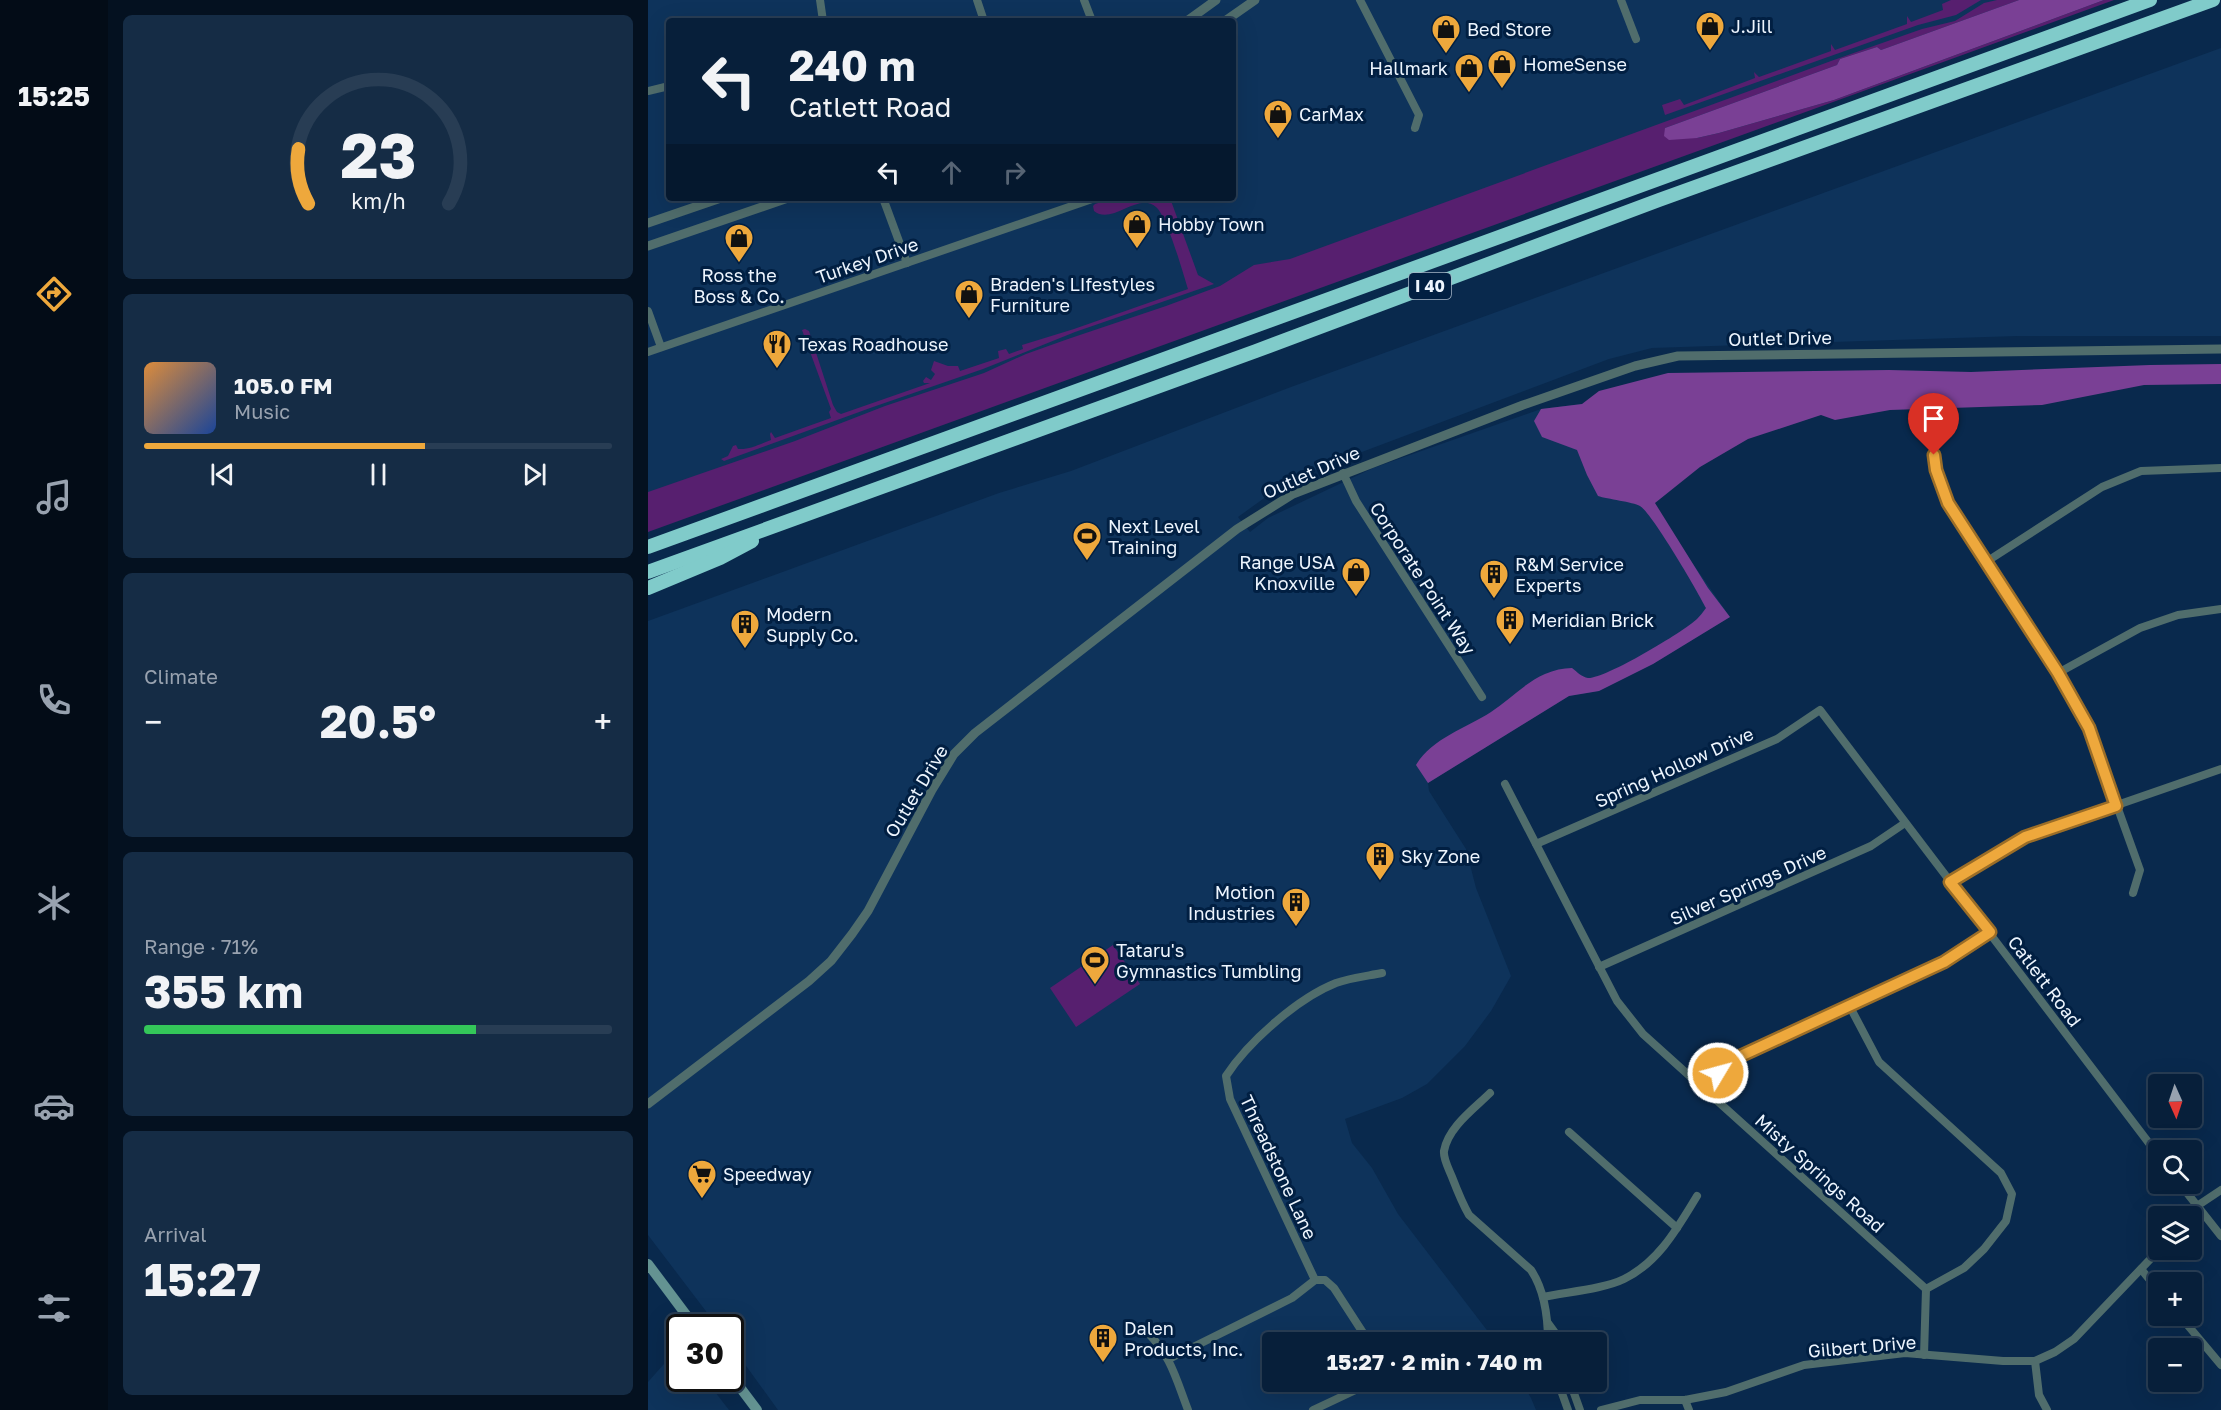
<!DOCTYPE html>
<html lang="en">
<head>
<meta charset="utf-8">
<style>
  body { margin:0; font-family:"Golos Text",sans-serif; background:#152c45; color:#f1f3f6; height:100vh; display:flex; flex-direction:column; font-size:22px; white-space:nowrap }
  * { box-sizing:border-box; margin:0 }
  p { font-size:20px; color:#98a2af }
  .icon { flex:none; width:33px; height:33px; fill:none; stroke:currentColor; stroke-width:2; stroke-linecap:round; stroke-linejoin:round }
  .map { position:relative; flex:1; overflow:hidden }
  .panel { display:flex; flex-direction:column; gap:15px; padding:15px; background:#041120; width:540px }
  .panel>* { flex:none }
  .top-card { position:absolute; left:18px; top:18px; width:570px; height:183px; border-radius:6px; box-shadow:0 6px 24px #0002,0 0 0 2px #283d54; background:#071f3a; color:#f1f3f6; overflow:hidden }
  .needle { width:39px; rotate:177deg }
  .controls { position:absolute; left:1500px; top:1074px; display:grid; gap:12px }
  .controls a { display:grid; place-items:center; width:54px; height:54px; border-radius:6px; background:#071f3a; box-shadow:0 6px 24px #0002,0 0 0 2px #283d54; font-size:30px }
  .speed { position:absolute; left:18px; top:1314px; display:flex; gap:12px; font-size:30px; font-weight:700; text-align:center }
  .speed>* { display:grid; place-content:center; width:78px; height:78px; border-radius:50%; background:#071f3a; box-shadow:0 6px 24px #0002,0 0 0 2px #283d54; line-height:1 }
  .speed .limit { border:3px solid #111; border-radius:9px; background:#fff; color:#111 }
  .pin { position:absolute; display:grid; place-items:center; width:51px; height:51px; color:#fff; margin:-62px -26px; border-radius:50% 50% 50% 0; rotate:-45deg; box-shadow:0 0 6px #0007 }
  .pin .icon { rotate:45deg }
  .me { position:absolute; width:66px; margin:-33px; rotate:53deg; stroke-linejoin:round; filter:drop-shadow(0 0 4px #0008) }
  .turn { display:flex; align-items:center; gap:21px; height:126px; padding:0 24px; font-size:27px }
  .turn .icon { width:78px; height:78px; stroke-width:2.5 }
  .turn b { display:block; font-size:42px; line-height:51px }
  .lanes { display:flex; align-items:center; height:57px; padding:0 24px; background:#0003; justify-content:center; gap:30px; direction:ltr }
  .lanes .off { opacity:.35 }
  .big { font-size:45px; font-weight:700; line-height:1.1 }
  .panel .card { flex:1; display:flex; flex-direction:column; justify-content:center; gap:9px; min-width:0; padding:0 21px; border-radius:9px; background:#152c45 }
  .panel .dial { align-items:center; gap:0 }
  .dial svg { height:156px; overflow:visible; fill:none; stroke:#283d54; stroke-width:7; stroke-linecap:round; text-anchor:middle }
  .dial text { fill:#f1f3f6; stroke:none }
  .song { display:flex; align-items:center; gap:18px }
  .cover { width:72px; height:72px; border-radius:9px; background:linear-gradient(135deg,hsl(30 70% 55%),hsl(220 70% 35%)) }
  .played { height:6px; border-radius:3px; background:linear-gradient(90deg,#eea83c 60%,#283d54 60%) }
  .keys { display:flex; justify-content:space-around; direction:ltr }
  .heat { display:flex; justify-content:space-between; align-items:center; font-size:33px; direction:ltr }
  .charge { height:9px; border-radius:4px; background:linear-gradient(90deg,#34c759 71%,#283d54 0) }
  .trip { position:absolute; left:614px; top:1332px; width:345px; height:60px; border-radius:6px; background:#071f3a; box-shadow:0 6px 24px #0002,0 0 0 2px #283d54; font-weight:700; line-height:60px; text-align:center }
  main { display:flex; flex:1; min-height:0 }
  .dock { display:flex; flex-direction:column; width:108px; justify-content:space-around; align-items:center; background:#030c17; color:#98a2af }
  .dock .icon { width:42px; height:42px }
  .dock .selected { color:#eea83c }
  .dock b { font-size:27px; color:#f1f3f6 }
  .map>svg:first-child { display:block }
</style>
</head>
<body>
<main>
<nav class="dock">
<b>15:25</b>
<svg class="icon selected" aria-label="directions" viewBox="0 0 24 24"><path d="M12 3l9 9-9 9-9-9zM9 14v-3h6M13 9l2 2-2 2"/></svg>
<svg class="icon" aria-label="music" viewBox="0 0 24 24"><path d="M9 18V5l10-2v13"/><circle cx="6" cy="18" r="3"/><circle cx="16" cy="16" r="3"/></svg>
<svg class="icon" aria-label="phone" viewBox="0 0 24 24"><path d="M5 4h4l2 5-3 2q2 4 5 5l2-3 5 2v4C11 20 4 13 5 4z"/></svg>
<svg class="icon" aria-label="climate" viewBox="0 0 24 24"><path d="M12 3v18M4 7l16 10M4 17L20 7"/></svg>
<svg class="icon" aria-label="car" viewBox="0 0 24 24"><path d="M5 17H2v-5l4-1 3-4h7l3 4 3 1v5h-3M9 17h6M6 11h13"/><circle cx="7" cy="17" r="2"/><circle cx="17" cy="17" r="2"/></svg>
<svg class="icon" aria-label="filters" viewBox="0 0 24 24"><path d="M4 7h16M4 17h16"/><circle cx="9" cy="7" r="2"/><circle cx="15" cy="17" r="2"/></svg>
</nav>
<section class="panel">
<div class="card dial"><svg viewBox="0 0 100 80">
<path d="M14 69A42 42 0 1 1 86 69"/>
<path d="M14 69A42 42 0 0 1 9 41" stroke="#eea83c"/>
<text x="50" y="56" font-size="32" font-weight="700">23</text>
<text x="50" y="72" font-size="11">km/h</text>
</svg></div>
<div class="card">
<div class="song"><i class="cover"></i><div><b>105.0 FM</b><p>Music</p></div></div>
<div class="played"></div>
<div class="keys"><svg class="icon" aria-label="previous" viewBox="0 0 24 24"><path d="M18 5L8 12l10 7zM5 5v14"/></svg><svg class="icon" aria-label="pause" viewBox="0 0 24 24"><path d="M8 5v14M16 5v14"/></svg><svg class="icon" aria-label="next" viewBox="0 0 24 24"><path d="M6 5l10 7-10 7zM19 5v14"/></svg></div>
</div>
<div class="card"><p>Climate</p>
<div class="heat"><a>−</a><b class="big">20.5°</b><a>+</a></div>
</div>
<div class="card"><p>Range · 71%</p><b class="big">355 km</b><div class="charge"></div></div>
<div class="card"><p>Arrival</p><b class="big">15:27</b></div>
</section>
<div class="map">
<svg width="1573" height="1410" viewBox="0 0 1573 1410">
  <rect width="100%" height="100%" fill="#09294d"/>
  <g fill="#0e335b" fill-rule="evenodd">
    <path d="M0 0H1371L0 499ZM21 21H585V198H21Z"/>
    <path d="M1573 48V336H1369L1004 348 961 359 674 467 637 483 590 517 602 532 620 518 725 468 893 409 934 404 1082 617 1005 664 951 691 921 696 780 783 781 791 818 849 828 888 863 976 843 1011 817 1046 779 1084 754 1098 697 1119 704 1143 724 1168 750 1214 848 1342H624V1382H873L883 1398 888 1410H130L83 1345 82 1328 70 1327 0 1235V621L351 493 423 471 643 387Z"/>
    <path d="M31 1347 32 1378 57 1379 81 1410H0V1382Z"/>
  </g>
  <g fill="#571f6f">
    <path d="M1303 0H1333L1308 15 1270 25 1017 115 1014 105 1032 99 1036 105 1107 78 1106 72 1111 77 1183 51V44L1187 50 1259 24V16L1263 22 1295 10 1294 4Z"/>
    <path d="M1349 0H1371L1233 50 1229 47 1192 59 1189 65 1017 128 1049 138 1071 133 1186 100 1456 0H1466L0 532V492L147 441 237 406 336 373 378 354 420 339 518 306 572 286 606 265 642 259 1183 61 1274 29 1307 21 1336 3Z"/>
    <path d="M466 198H522L550 275 566 284 427 332 335 369 225 407 76 461 73 459 80 456 85 446 88 445 90 449C101 450 112 444 123 440L122 434 123 432 127 438 183 418 181 412 183 409 154 330 157 329 161 331 185 405 189 412 193 414 282 383H276L275 381 278 377 283 380 287 374 283 370 286 361 300 366H310L312 371 351 358 350 351 358 349 361 354 375 349 374 345 426 329 540 289C535 273 519 216 508 207 490 191 464 226 446 211L445 206 447 204Z"/>
    <path d="M465 945 492 984 428 1027 402 988Z"/>
  </g>
  <g fill="#7a4095">
    <path d="M1371 0H1456L1186 100 1071 133 1049 138 1021 140 1016 136 1017 128 1189 65 1192 59 1229 47 1233 50Z"/>
    <path d="M1573 364V384L1496 385 1394 405 1242 410 1187 420 1173 415 1100 439 1052 467 1007 503 1060 588 1082 617 1005 664 951 691 921 696 780 783 768 765C783 739 818 728 843 712 861 700 878 682 897 674 906 670 915 668 924 668 929 672 934 677 940 678 957 679 1035 632 1049 619 1052 616 1055 612 1058 608 1050 592 1004 513 992 506 985 502 959 499 950 496L939 475 929 450 894 437 886 421 893 409 934 404 951 391 1020 373 1241 370 1323 372 1502 365Z"/>
  </g>
  <g fill="none" stroke-linecap="round" stroke-linejoin="round">
    <g stroke="#506d6c" stroke-width="8">
      <path d="M172 0 175 21"/>
      <path d="M329 0 336 21"/>
      <path d="M436 0 444 21"/>
      <path d="M712 0 771 115 767 128"/>
      <path d="M973 0 988 39"/>
      <path d="M0 91 21 86"/>
      <path d="M235 198 259 263"/>
      <path d="M0 311 13 347"/>
      <path d="M0 352 447 198"/>
      <path d="M1283 440 1289 470 1300 503 1410 673 1441 728 1492 870 1485 893"/>
      <path d="M695 473 708 501 834 697"/>
      <path d="M1338 562 1454 487 1493 471 1573 468"/>
      <path d="M1410 673 1492 628 1530 615 1573 609"/>
      <path d="M857 784 969 1001 995 1034 1278 1289 1276 1355"/>
      <path d="M888 844 1129 739 1172 710 1510 1155"/>
      <path d="M1302 882 1377 837 1573 769"/>
      <path d="M951 967 1223 846 1257 823"/>
      <path d="M1201 1005 1231 1062 1353 1173 1364 1194 1358 1221 1336 1249 1316 1268 1278 1289"/>
      <path d="M1054 1087 1086 1059 1296 962 1342 932"/>
      <path d="M842 1093C827 1108 800 1127 796 1151 795 1159 801 1169 804 1177 809 1190 814 1203 821 1215L883 1270C897 1291 900 1318 900 1342"/>
      <path d="M921 1132 1029 1228"/>
      <path d="M1532 1184 1573 1236"/>
      <path d="M1540 1216 1549 1206 1573 1190"/>
      <path d="M1493 1269 1510 1290"/>
      <path d="M895 1297C918 1292 956 1289 976 1279 1011 1262 1030 1227 1049 1196"/>
      <path d="M1532 1316 1573 1365"/>
      <path d="M900 1323 908 1334 910 1342"/>
      <path d="M498 1331C523 1355 528 1379 540 1410"/>
      <path d="M721 1342 686 1288 677 1280H667L582 1099 578 1076C600 1042 650 998 688 983 702 978 719 976 734 973"/>
      <path d="M521 1359 644 1298 667 1280"/>
      <path d="M1387 1361 1391 1395 1399 1410"/>
      <path d="M910 1382 920 1410"/>
      <path d="M922 1382 932 1410"/>
      <path d="M1037 1400 1041 1410"/>
      <path d="M665 1410 714 1387 718 1382"/>
      <path d="M953 1410 992 1400H1037L1078 1392 1156 1365 1257 1353 1355 1361H1387L1407 1352 1426 1339 1511 1250"/>
    </g>
    <g stroke="#506d6c" stroke-width="9">
      <path d="M539 21 568 0"/>
      <path d="M577 21 607 0"/>
      <path d="M0 223 73 198"/>
      <path d="M0 246 140 198"/>
      <path d="M0 1104 161 981 183 961 204 934 220 911 284 790 306 754 327 733 589 529 645 494 875 405 987 366 1030 356 1573 349"/>
    </g>
    <g stroke="#649392" stroke-width="10">
      <path d="M0 1264 48 1328"/>
      <path d="M82 1374 109 1410"/>
    </g>
    <g stroke="#80cbca" stroke-width="14">
      <path d="M0 547 1502 0"/>
      <path d="M0 572 608 351 1011 200 1565 0"/>
      <path d="M0 588 72 558 104 541"/>
    </g>
  </g>
  <g fill="none" stroke-linecap="round" stroke-linejoin="round">
    <g stroke="#9b6d27" stroke-width="15">
      <path id="route" d="M1070 1073 1086 1059 1296 962 1342 932 1302 882 1377 837 1468 806 1441 728 1410 673 1300 503 1288 470 1286 455"/>
    </g>
    <use href="#route" stroke="#eea83c" stroke-width="10"/>
  </g>
  <defs>
    <g id="shop-pin" transform="scale(1.5)"><path d="M0 17L-7.5 6A9.5 9.5 0 1 1 7.5 6Z" fill="#eea83c" stroke="#011f42"/><path d="M-5-2.5h2.3a2.7 3.5 0 0 1 5.4 0H5L5.5 6h-11ZM-1.5-2.5h3a1.5 2.3 0 0 0-3 0Z" fill="#111"/></g>
    <g id="restaurant-pin" transform="scale(1.5)"><path d="M0 17L-7.5 6A9.5 9.5 0 1 1 7.5 6Z" fill="#eea83c" stroke="#011f42"/><path d="M-5-6h1v4h1v-4h1v4h1v-4h1v5L-1.5 .5V6h-2V.5L-5-1ZM5-6V6H3V1.5H1.5Q1.5-4 5-6Z" fill="#111"/></g>
    <g id="stadium-pin" transform="scale(1.5)"><path d="M0 17L-7.5 6A9.5 9.5 0 1 1 7.5 6Z" fill="#eea83c" stroke="#011f42"/><path d="M0-5a6.5 5 0 1 0 0 10a6.5 5 0 1 0 0-10ZM-3.5-1.8h7v3.6h-7Z" fill="#111"/></g>
    <g id="building-pin" transform="scale(1.5)"><path d="M0 17L-7.5 6A9.5 9.5 0 1 1 7.5 6Z" fill="#eea83c" stroke="#011f42"/><path d="M-4-6H4V6H1V3H-1V6H-4ZM-2.5-4.3h1.7v1.8h-1.7ZM.8-4.3h1.7v1.8H.8ZM-2.5-1h1.7V.8h-1.7ZM.8-1h1.7V.8H.8Z" fill="#111"/></g>
    <g id="supermarket-pin" transform="scale(1.5)"><path d="M0 17L-7.5 6A9.5 9.5 0 1 1 7.5 6Z" fill="#eea83c" stroke="#011f42"/><path d="M-6-5.5h2.5l.6 2H6L4.5 2H-2.5L-4.4-4H-6ZM-1.5 3.2a1.3 1.3 0 1 0 .1 0ZM3 3.2a1.3 1.3 0 1 0 .1 0Z" fill="#111"/></g>
  </defs>
  <g fill-rule="evenodd">
    <use href="#shop-pin" x="1062" y="26"/>
    <use href="#shop-pin" x="798" y="29"/>
    <use href="#shop-pin" x="854" y="64"/>
    <use href="#shop-pin" x="821" y="68"/>
    <use href="#shop-pin" x="630" y="114"/>
    <use href="#shop-pin" x="489" y="224"/>
    <use href="#shop-pin" x="91" y="238"/>
    <use href="#shop-pin" x="321" y="294"/>
    <use href="#restaurant-pin" x="129" y="344"/>
    <use href="#stadium-pin" x="439" y="536"/>
    <use href="#shop-pin" x="708" y="572"/>
    <use href="#building-pin" x="846" y="574"/>
    <use href="#building-pin" x="862" y="620"/>
    <use href="#building-pin" x="97" y="624"/>
    <use href="#building-pin" x="732" y="856"/>
    <use href="#building-pin" x="648" y="902"/>
    <use href="#stadium-pin" x="447" y="960"/>
    <use href="#supermarket-pin" x="54" y="1174"/>
    <use href="#building-pin" x="455" y="1338"/>
  </g>
  <g text-anchor="middle" dominant-baseline="central" stroke-width="6" stroke-linejoin="round" paint-order="stroke">
    <rect fill="#011f42" stroke="#a6b5c6" stroke-width="1.5" x="761" y="273" width="42" height="26" rx="4.5"/>
    <g font-size="16" font-weight="bold" fill="#edf5fe">
      <text x="782" y="286">I 40</text>
    </g>
    <g font-size="18" fill="#edf5fe" stroke="#011f42" text-anchor="start">
      <text x="1083" y="26">J.Jill</text>
      <text x="819" y="29">Bed Store</text>
      <text x="875" y="64">HomeSense</text>
      <text x="800" y="68" text-anchor="end">Hallmark</text>
      <text x="651" y="114">CarMax</text>
      <text x="510" y="224">Hobby Town</text>
      <text x="91" y="275" text-anchor="middle">Ross the<tspan x="91" dy="21">Boss &amp; Co.</tspan></text>
      <text x="342" y="284">Braden's LIfestyles<tspan x="342" dy="21">Furniture</tspan></text>
      <text x="150" y="344">Texas Roadhouse</text>
      <text x="460" y="526">Next Level<tspan x="460" dy="21">Training</tspan></text>
      <text x="687" y="562" text-anchor="end">Range USA<tspan x="687" dy="21">Knoxville</tspan></text>
      <text x="867" y="564">R&amp;M Service<tspan x="867" dy="21">Experts</tspan></text>
      <text x="118" y="614">Modern<tspan x="118" dy="21">Supply Co.</tspan></text>
      <text x="883" y="620">Meridian Brick</text>
      <text x="753" y="856">Sky Zone</text>
      <text x="627" y="892" text-anchor="end">Motion<tspan x="627" dy="21">Industries</tspan></text>
      <text x="468" y="950">Tataru's<tspan x="468" dy="21">Gymnastics Tumbling</tspan></text>
      <text x="75" y="1174">Speedway</text>
      <text x="476" y="1328">Dalen<tspan x="476" dy="21">Products, Inc.</tspan></text>
    </g>
    <g font-size="18" fill="#edf5fe" stroke="#011f42">
      <text transform="translate(219 260) rotate(-19)">Turkey Drive</text>
      <text transform="translate(1132 338) rotate(-1)">Outlet Drive</text>
      <text transform="translate(663 472) rotate(-24)">Outlet Drive</text>
      <text transform="translate(775 578) rotate(57)">Corporate Point Way</text>
      <text transform="translate(1026 767) rotate(-24)">Spring Hollow Drive</text>
      <text transform="translate(268 791) rotate(-59)">Outlet Drive</text>
      <text transform="translate(1100 885) rotate(-24)">Silver Springs Drive</text>
      <text transform="translate(1397 981) rotate(53)">Catlett Road</text>
      <text transform="translate(631 1167) rotate(65)">Threadstone Lane</text>
      <text transform="translate(1172 1173) rotate(42)">Misty Springs Road</text>
      <text transform="translate(1214 1346) rotate(-5)">Gilbert Drive</text>
    </g>
  </g>
</svg>
<div class="controls">
<a><svg class="needle" viewBox="-14 -14 28 28"><path d="M0-13l5 13h-10z" fill="#e53935"/><path d="M0 13l5-13h-10z" fill="#98a2af"/></svg></a>
<a><svg class="icon" aria-label="search" viewBox="0 0 24 24"><circle cx="10" cy="10" r="6"/><path d="M15 15l6 6"/></svg></a>
<a><svg class="icon" aria-label="layers" viewBox="0 0 24 24"><path d="M12 4l9 5-9 5-9-5zM3 14l9 5 9-5"/></svg></a>
<a>+</a>
<a>−</a>
</div>
<div class="speed"><div class="limit">30</div></div>
<div class="pin" style="left:1286px;top:455px;background:#d93025"><svg class="icon" aria-label="arrive" viewBox="0 0 24 24"><path d="M6 21V4h12l-3 4 3 4H6"/></svg></div>
<svg class="me" style="left:1070px;top:1073px" viewBox="-20 -20 40 40"><circle r="17" fill="#eea83c" stroke="#fff" stroke-width="3"/><path d="M0-11L8 9 0 5-8 9z" fill="#fff"/></svg>
<div class="trip">15:27 · 2 min · 740 m</div>
<div class="top-card">
<div class="turn"><svg class="icon" aria-label="left" viewBox="0 0 24 24"><path d="M17 20v-9H6M10 6l-5 5 5 5"/></svg><div><b>240 m</b>Catlett Road</div></div>
<div class="lanes"><svg class="icon" aria-label="left" viewBox="0 0 24 24"><path d="M17 20v-9H6M10 6l-5 5 5 5"/></svg><svg class="icon off" aria-label="ahead" viewBox="0 0 24 24"><path d="M12 20V5M6 11l6-6 6 6"/></svg><svg class="icon off" aria-label="right" viewBox="0 0 24 24"><path d="M7 20v-9h11M14 6l5 5-5 5"/></svg></div>
</div>
</div>
</main>
</body>
</html>
